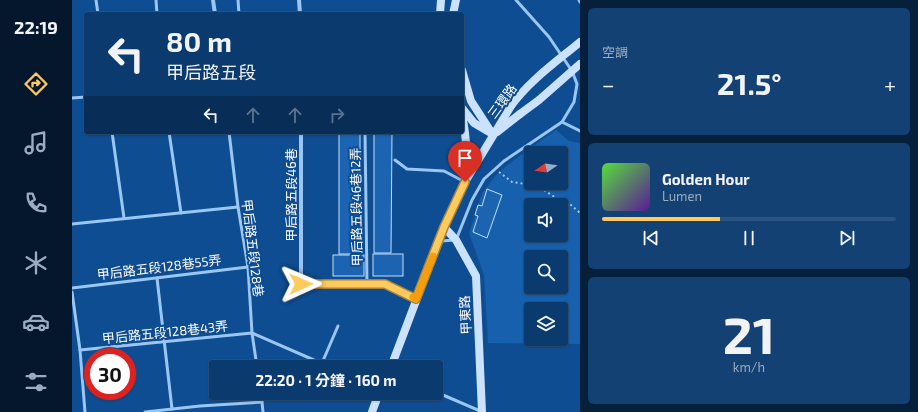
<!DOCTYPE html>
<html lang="zh-TW">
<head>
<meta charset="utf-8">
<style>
  body { margin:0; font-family:"Exo 2","Noto Sans TC",sans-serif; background:#144173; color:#f1f3f6; height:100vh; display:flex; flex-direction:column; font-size:15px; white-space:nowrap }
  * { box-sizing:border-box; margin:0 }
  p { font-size:13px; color:#9aadc2 }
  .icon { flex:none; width:22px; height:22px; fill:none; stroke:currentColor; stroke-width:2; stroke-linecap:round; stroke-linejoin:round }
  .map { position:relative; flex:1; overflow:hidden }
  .sheet { display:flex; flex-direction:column; gap:8px; padding:8px; background:#06203c; width:338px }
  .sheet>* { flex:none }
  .banner { position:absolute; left:12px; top:12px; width:380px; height:122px; border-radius:4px; box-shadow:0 1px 3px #0004,0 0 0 1px #2b5481; background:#0b3a6e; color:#f1f3f6; overflow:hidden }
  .needle { width:26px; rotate:257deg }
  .tools { position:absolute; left:452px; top:146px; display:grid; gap:8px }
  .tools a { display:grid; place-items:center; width:44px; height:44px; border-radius:4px; background:#0b3a6e; box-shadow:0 1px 3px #0004,0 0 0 1px #2b5481; font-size:20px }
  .speed { position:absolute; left:12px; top:348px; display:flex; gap:8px; font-size:20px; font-weight:700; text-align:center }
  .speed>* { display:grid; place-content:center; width:52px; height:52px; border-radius:50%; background:#0b3a6e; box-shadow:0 1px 3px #0004,0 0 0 1px #2b5481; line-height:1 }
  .speed .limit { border:6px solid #d22; background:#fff; color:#111 }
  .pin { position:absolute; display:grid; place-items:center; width:34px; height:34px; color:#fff; margin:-41px -17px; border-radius:50% 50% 50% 0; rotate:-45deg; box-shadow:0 0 4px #0007 }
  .pin .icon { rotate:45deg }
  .me { position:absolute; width:44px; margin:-22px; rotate:89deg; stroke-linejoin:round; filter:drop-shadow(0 0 3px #0008) }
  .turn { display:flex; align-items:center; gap:14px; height:84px; padding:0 16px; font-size:18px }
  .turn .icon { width:52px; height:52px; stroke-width:2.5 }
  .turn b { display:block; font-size:28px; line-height:34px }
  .lanes { display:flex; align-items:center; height:38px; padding:0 16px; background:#0003; justify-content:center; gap:20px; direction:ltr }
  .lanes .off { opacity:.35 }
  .big { font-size:30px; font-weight:700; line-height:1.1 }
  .sheet .tile { flex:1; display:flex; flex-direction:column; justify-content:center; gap:6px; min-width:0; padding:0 14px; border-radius:6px; background:#144173 }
  .sheet .dial { align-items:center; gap:0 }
  .dial b { font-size:52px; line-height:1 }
  .song { display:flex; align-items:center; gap:12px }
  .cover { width:48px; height:48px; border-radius:6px; background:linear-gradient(135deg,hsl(110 70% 55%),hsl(270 70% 35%)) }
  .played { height:4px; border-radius:2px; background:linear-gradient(90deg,#ffca5d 40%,#2b5481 40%) }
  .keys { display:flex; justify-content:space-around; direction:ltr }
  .heat { display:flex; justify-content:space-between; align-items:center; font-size:22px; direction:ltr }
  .trip { position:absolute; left:137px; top:360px; width:234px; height:40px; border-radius:4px; background:#0b3a6e; box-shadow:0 1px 3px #0004,0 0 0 1px #2b5481; font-weight:700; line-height:40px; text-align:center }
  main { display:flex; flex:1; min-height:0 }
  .tabs { display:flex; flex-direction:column; width:72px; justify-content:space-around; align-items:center; background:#04172c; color:#9aadc2 }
  .tabs .icon { width:28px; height:28px }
  .tabs .selected { color:#ffca5d }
  .tabs b { font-size:18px; color:#f1f3f6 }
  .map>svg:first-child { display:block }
</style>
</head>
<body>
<main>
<nav class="tabs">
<b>22:19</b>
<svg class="icon selected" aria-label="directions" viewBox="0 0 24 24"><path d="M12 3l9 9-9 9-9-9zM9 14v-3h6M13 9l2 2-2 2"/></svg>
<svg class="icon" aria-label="music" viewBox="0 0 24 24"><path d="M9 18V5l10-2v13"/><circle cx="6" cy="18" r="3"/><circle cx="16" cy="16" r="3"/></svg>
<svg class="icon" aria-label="phone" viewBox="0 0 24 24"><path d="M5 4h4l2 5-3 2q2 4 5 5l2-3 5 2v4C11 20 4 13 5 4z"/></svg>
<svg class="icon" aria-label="climate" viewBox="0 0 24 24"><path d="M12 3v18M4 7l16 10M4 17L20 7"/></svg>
<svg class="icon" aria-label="car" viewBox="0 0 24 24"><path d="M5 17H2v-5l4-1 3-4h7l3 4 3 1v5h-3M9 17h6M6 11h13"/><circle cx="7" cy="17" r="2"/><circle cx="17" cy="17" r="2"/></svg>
<svg class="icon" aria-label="filters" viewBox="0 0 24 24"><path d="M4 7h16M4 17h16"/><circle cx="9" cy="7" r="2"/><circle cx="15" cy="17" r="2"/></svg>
</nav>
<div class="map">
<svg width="508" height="412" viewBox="0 0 508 412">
  <rect width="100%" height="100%" fill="#0f4d92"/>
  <path fill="#1660ad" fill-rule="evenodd" d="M484 130 497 141 508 143V344L416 343 412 275 397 233 410 193 426 173 442 160ZM459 153H489V183H459ZM459 205H489V235H459ZM459 257H489V287H459ZM459 309H489V339H459Z"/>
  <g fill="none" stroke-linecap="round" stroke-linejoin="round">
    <path stroke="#8bc2f8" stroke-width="3" d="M507 0 508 2"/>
  </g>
  <g fill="#1c64b2" stroke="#c2dffe">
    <rect x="267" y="132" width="21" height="122"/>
    <path d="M302 132H320L319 253H302Z"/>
    <path d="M415 189 430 195 415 238 401 232 406 216 403 215 406 205 410 206Z"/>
    <rect x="301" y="254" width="30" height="22"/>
    <rect x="261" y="255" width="31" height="21"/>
  </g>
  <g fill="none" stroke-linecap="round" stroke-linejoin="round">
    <path stroke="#9ac6f4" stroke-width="2" stroke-dasharray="2 3" stroke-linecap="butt" d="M427 172 440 182 466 186 481 196 499 205 508 213"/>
    <g stroke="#9ac6f4" stroke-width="3">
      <path d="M24 0 26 14"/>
      <path d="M84 0 85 14"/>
      <path d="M166 0 167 14"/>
      <path d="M0 98 14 97"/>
      <path d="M490 122 508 131"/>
      <path d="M40 132 52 218"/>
      <path d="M97 132 109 213"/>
      <path d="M157 132 166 207 176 267 180 333 185 367"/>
      <path d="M293 132 295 283"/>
      <path d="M323 160 335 169 372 171 393 182"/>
      <path d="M0 224 166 207"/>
      <path d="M368 241 384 240 400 200 412 179 432 161 490 122 502 102 505 84 500 71 477 37 444 0"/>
      <path d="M85 278 100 409"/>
      <path d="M0 288 176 267"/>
      <path d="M0 292 8 350 13 412"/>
      <path d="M8 350 180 333 258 367"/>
      <path d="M250 363 266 326"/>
      <path d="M364 392 408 411"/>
      <path d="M189 393 191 412"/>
      <path d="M256 393 259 394 260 393"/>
      <path d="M73 412 128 406 190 402"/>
    </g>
    <g stroke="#9ac6f4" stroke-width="4">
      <path d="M141 0 143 14"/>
      <path d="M227 0 228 14"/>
      <path d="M229 132V284L313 283 344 299"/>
    </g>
    <g stroke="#cae2fd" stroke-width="8">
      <path d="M368 14 369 0"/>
      <path d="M381 14 384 0"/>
      <path d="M390 70 399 101 421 135"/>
      <path d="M390 108 402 123 419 133"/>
      <path d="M390 115C395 139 395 155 393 179"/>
      <path d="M425 132 448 114"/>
      <path d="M372 227 384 240 404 276 410 412"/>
      <path d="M319 367 372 227 393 182 439 106"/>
      <path d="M300 412 307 393"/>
    </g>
    <g stroke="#cae2fd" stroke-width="8">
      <path d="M439 106C457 81 484 62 508 42"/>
      <path d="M448 114 467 100 508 64"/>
    </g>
  </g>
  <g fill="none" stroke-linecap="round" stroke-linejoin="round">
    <g stroke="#a6833c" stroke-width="10">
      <path id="route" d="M229 284H313L344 299 372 227 393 182"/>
    </g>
    <use href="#route" stroke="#ffca5d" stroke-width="7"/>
    <path stroke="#f59e0b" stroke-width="7" d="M341 297 344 299 361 256"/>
  </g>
  <g text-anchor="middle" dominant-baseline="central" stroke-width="4" stroke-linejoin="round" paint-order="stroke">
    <g font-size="13" fill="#fff" stroke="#0f4d92">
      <text transform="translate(430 101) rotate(-54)">三環路</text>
      <text transform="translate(219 195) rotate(-90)">甲后路五段46巷</text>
      <text transform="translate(284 207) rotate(-91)">甲后路五段46巷12弄</text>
      <text transform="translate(181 248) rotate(83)">甲后路五段128巷</text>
      <text transform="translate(87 267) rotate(-7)">甲后路五段128巷55弄</text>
      <text transform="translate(393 315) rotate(-93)">甲東路</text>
      <text transform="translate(93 332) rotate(-6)">甲后路五段128巷43弄</text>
    </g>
  </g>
</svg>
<div class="tools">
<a><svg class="needle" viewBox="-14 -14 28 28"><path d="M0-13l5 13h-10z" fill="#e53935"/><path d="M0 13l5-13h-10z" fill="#9aadc2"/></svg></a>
<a><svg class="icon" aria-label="sound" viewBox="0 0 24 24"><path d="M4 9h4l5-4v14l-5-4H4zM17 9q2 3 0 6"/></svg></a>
<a><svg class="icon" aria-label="search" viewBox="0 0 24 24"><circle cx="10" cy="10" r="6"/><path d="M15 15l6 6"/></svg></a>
<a><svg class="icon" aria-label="layers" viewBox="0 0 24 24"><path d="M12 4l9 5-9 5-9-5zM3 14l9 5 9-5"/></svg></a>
</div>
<div class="speed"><div class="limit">30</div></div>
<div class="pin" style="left:393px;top:182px;background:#d93025"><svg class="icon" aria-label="arrive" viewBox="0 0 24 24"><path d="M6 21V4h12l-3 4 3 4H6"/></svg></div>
<svg class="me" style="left:229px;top:284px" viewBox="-20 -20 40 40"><path d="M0-17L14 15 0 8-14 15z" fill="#ffca5d" stroke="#fff" stroke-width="4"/></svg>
<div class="trip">22:20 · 1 分鐘 · 160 m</div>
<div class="banner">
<div class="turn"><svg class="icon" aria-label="left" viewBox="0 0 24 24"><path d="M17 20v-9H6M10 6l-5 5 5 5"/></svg><div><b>80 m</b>甲后路五段</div></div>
<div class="lanes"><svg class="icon" aria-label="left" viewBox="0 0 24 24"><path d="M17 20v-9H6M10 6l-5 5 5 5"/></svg><svg class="icon off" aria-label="ahead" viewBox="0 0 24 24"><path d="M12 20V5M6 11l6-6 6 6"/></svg><svg class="icon off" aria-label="ahead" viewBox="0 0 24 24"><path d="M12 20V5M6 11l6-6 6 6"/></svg><svg class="icon off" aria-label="right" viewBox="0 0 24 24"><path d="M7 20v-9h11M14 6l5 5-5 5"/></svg></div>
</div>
</div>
<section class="sheet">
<div class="tile"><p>空調</p>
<div class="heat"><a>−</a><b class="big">21.5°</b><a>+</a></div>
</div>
<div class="tile">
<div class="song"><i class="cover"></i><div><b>Golden Hour</b><p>Lumen</p></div></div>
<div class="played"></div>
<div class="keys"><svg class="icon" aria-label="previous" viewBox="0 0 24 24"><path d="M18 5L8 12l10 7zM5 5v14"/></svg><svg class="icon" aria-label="pause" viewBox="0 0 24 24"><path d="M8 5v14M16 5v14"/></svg><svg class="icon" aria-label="next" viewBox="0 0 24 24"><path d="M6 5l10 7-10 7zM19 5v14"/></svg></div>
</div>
<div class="tile dial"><b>21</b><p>km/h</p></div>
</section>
</main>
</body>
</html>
